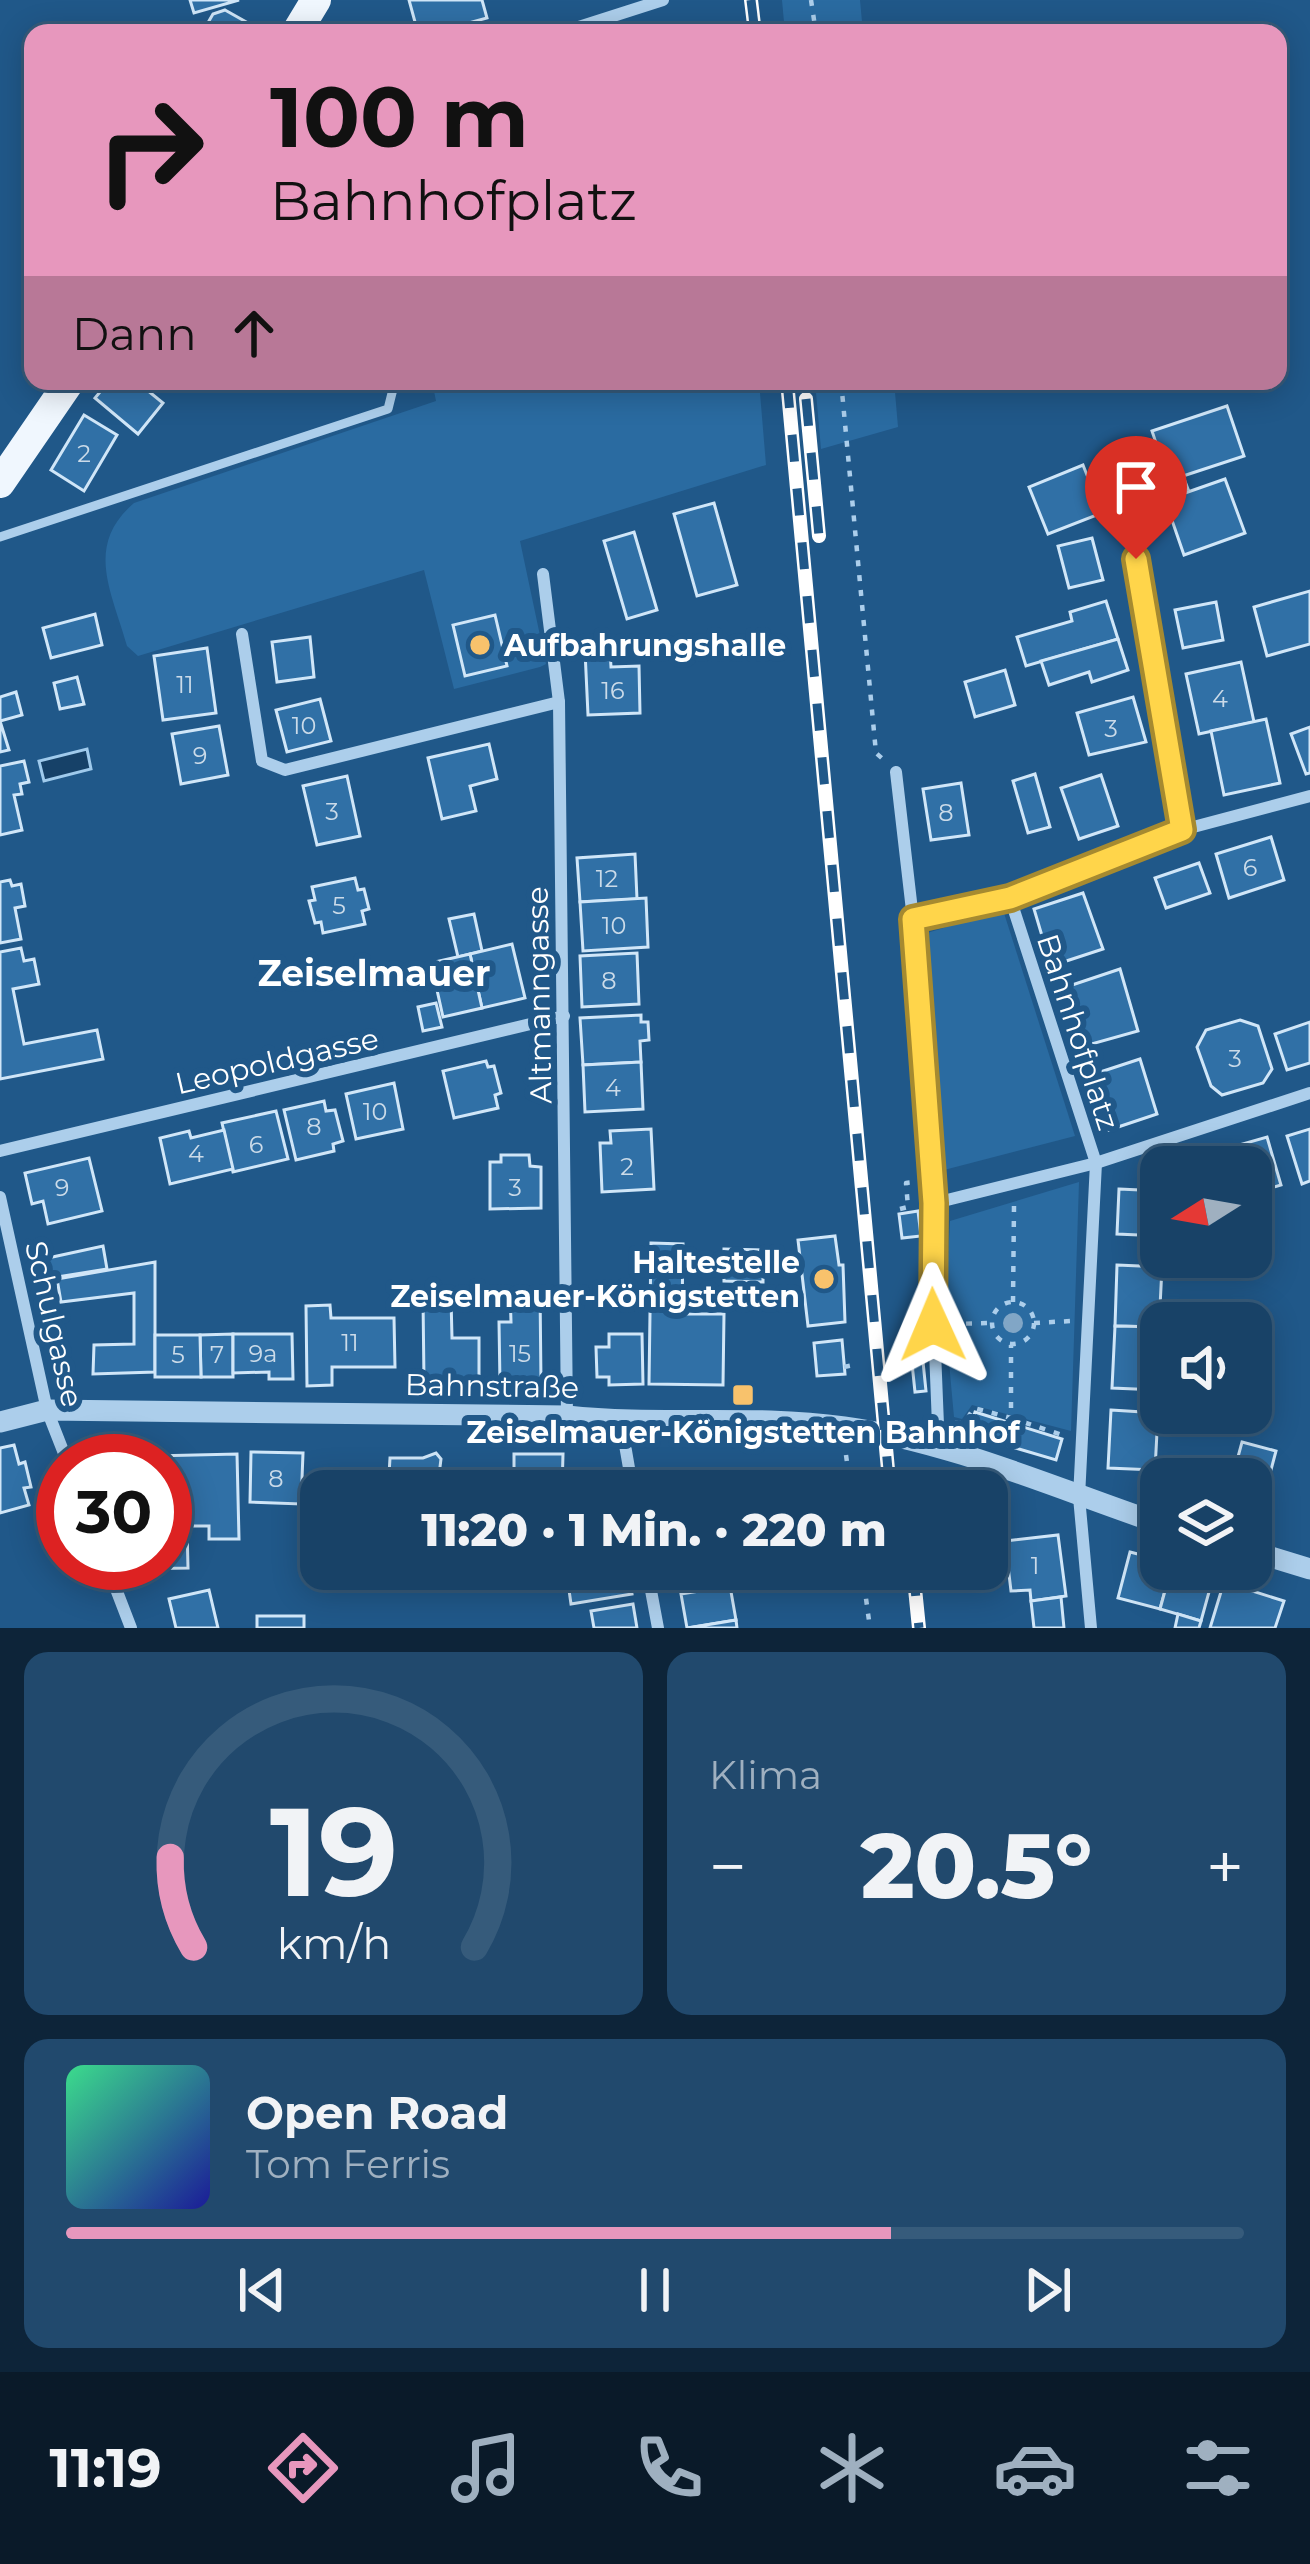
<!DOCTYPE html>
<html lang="de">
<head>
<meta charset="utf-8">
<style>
  body { margin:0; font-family:Montserrat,sans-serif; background:#21496d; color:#f1f3f6; height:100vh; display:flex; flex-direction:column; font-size:45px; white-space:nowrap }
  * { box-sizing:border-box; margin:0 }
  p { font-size:39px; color:#9fb0c0 }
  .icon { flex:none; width:66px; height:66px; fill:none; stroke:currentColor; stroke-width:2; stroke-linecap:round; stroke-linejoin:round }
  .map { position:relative; height:1628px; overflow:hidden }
  .panel { display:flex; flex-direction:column; gap:24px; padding:24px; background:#0d2439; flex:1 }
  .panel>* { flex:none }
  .hud { position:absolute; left:24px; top:24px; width:1263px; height:366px; border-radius:24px; box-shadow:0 6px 30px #0003,0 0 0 3px #365b7b; background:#e797bd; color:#111; overflow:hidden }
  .needle { width:78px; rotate:259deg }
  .tools { position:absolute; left:1140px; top:1146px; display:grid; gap:24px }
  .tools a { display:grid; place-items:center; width:132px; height:132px; border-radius:24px; background:#184267; box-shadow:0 6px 30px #0003,0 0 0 3px #365b7b; font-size:60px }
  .speed { position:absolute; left:36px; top:1434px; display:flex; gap:24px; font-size:60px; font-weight:700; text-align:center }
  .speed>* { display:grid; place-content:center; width:156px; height:156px; border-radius:50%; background:#184267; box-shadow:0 6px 30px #0003,0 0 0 3px #365b7b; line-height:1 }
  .speed .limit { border:18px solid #d22; background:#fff; color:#111 }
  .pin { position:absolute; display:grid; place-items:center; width:102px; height:102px; color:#fff; margin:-123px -51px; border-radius:50% 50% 50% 0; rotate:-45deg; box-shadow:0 0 12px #0007 }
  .pin .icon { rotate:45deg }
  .me { position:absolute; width:132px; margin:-66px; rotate:359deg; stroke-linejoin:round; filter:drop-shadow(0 0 9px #0008) }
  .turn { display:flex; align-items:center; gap:42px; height:252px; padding:0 48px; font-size:54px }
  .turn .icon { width:156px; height:156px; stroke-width:2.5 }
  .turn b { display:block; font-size:84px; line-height:102px }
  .then { display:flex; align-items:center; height:114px; padding:0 48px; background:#0003; gap:24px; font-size:45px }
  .big { font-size:90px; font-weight:800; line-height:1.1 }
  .panel .tile { flex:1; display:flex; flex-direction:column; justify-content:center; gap:18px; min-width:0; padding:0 42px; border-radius:24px; background:#21496d }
  .panel .dial { align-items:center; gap:0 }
  .dial svg { height:312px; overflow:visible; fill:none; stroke:#365b7b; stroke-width:7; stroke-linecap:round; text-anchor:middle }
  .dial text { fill:#f1f3f6; stroke:none }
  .song { display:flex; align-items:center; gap:36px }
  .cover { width:144px; height:144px; border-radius:18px; background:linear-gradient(135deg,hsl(150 70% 55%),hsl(240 70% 35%)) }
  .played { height:12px; border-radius:6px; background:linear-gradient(90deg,#e797bd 70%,#365b7b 70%) }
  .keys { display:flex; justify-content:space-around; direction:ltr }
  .heat { display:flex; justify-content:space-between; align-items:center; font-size:66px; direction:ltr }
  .panel .tiles { flex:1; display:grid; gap:24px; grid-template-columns:1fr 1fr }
  .tile:last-child { grid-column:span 2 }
  .trip { position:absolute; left:300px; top:1470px; width:708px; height:120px; border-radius:24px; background:#184267; box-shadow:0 6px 30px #0003,0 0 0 3px #365b7b; font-weight:800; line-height:120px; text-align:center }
  .dock { display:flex; height:192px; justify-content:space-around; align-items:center; background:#0a1a29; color:#9fb0c0 }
  .dock .icon { width:84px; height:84px }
  .dock .active { color:#e797bd }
  .dock b { font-size:54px; color:#f1f3f6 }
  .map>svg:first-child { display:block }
</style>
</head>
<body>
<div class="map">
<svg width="1310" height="1628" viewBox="0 0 1310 1628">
  <rect width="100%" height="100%" fill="#205889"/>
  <g fill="#2a6ba1">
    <path d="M782 0H860L863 33H785Z"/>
    <path d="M432 381H759L766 465 520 541 546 664 540 667 454 689 424 570 138 656 127 646C112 592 84 546 134 503L436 401Z"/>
    <path d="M815 381H894L898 427 821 449Z"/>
    <path d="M1003 910 1075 1136 944 1170 927 933Z"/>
    <path d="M1079 1182 1071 1431 972 1405 962 1419 954 1417 945 1318 950 1221Z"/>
  </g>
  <path fill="#164168" stroke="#9fcaec" stroke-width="3" d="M87 749 91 769 44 781 39 761Z"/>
  <g fill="#3070a6" stroke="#d0e6f8" stroke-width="3">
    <path d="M190 0H239L194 13Z"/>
    <path d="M409 0H482L487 18 432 33H418Z"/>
    <path d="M225 10 262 31 261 33H202L213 14Z"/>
    <path d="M109 381H136L163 403 138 434 95 398Z"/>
    <path d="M1227 406 1244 456 1183 476 1188 489 1156 499 1141 454 1158 449 1152 431Z"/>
    <path d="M84 415 117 435 84 491 51 470Z"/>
    <path d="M1083 465 1102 513 1048 534 1029 487Z"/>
    <path d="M1225 479 1245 533 1184 555 1165 500Z"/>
    <path d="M714 503 737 585 697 596 674 514Z"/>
    <path d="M634 532 657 610 627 619 604 541Z"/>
    <path d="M1092 538 1103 580 1069 588 1058 546Z"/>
    <path d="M1310 591V644L1267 656 1254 607Z"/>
    <path d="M1106 601 1118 639 1026 666 1017 637 1072 621 1070 612Z"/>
    <path d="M1216 602 1223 640 1183 648 1175 610Z"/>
    <path d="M95 614 102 645 51 658 43 628Z"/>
    <path d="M495 615 507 666 465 676 453 625Z"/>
    <path d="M310 637 314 677 277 682 272 642Z"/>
    <path d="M1118 639 1128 670 1092 682 1089 672 1049 685 1041 661Z"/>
    <path d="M207 648 216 713 163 720 154 656Z"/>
    <path d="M610 650 611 667 639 666 640 713 588 715 585 651Z"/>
    <path d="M1241 662 1254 722 1199 734 1186 674Z"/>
    <path d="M1005 670 1015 705 975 717 965 682Z"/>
    <path d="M77 677 84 704 60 709 54 683Z"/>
    <path d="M16 692 22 715 0 721 9 750 0 752V697Z"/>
    <path d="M1133 697 1146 742 1089 755 1077 713Z"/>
    <path d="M320 699 331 741 287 752 276 710Z"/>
    <path d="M1266 719 1280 783 1224 795 1211 731Z"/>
    <path d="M219 726 228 775 181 784 172 734Z"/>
    <path d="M1310 727V773L1306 774 1291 734Z"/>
    <path d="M489 744 497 779 470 786 476 811 442 819 428 758Z"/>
    <path d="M24 761 29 782 20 784 22 794 14 795 22 830 0 835V766Z"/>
    <path d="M1035 774 1050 827 1028 833 1013 781Z"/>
    <path d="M1101 775 1118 826 1079 839 1061 788Z"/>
    <path d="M347 776 360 836 317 845 303 786Z"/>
    <path d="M961 783 969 835 931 840 923 789Z"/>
    <path d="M1271 837 1284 880 1229 898 1216 854Z"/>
    <path d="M635 854 637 899 580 902 577 858Z"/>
    <path d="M1199 863 1210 893 1166 908 1155 878Z"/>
    <path d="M355 878 358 890 364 889 369 909 362 911 365 924 323 933 321 922 315 923 309 901 315 900 312 887Z"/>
    <path d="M10 880 12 886 21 884 25 906 15 908 21 939 0 943V882Z"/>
    <path d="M1083 893 1103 949 1051 966 1034 909Z"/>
    <path d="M646 898 648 947 583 951 580 902Z"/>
    <path d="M474 914 482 951 458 957 449 919Z"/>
    <path d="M512 944 525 998 482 1008 470 954Z"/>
    <path d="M21 948 24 961 34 959 39 984 13 989 24 1044 97 1030 103 1059 0 1079V952Z"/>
    <path d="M637 953 639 1004 582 1007 580 956Z"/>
    <path d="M470 954 482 1008 443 1017 431 963Z"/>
    <path d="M1120 969 1138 1031 1081 1047 1063 988Z"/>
    <path d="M436 1003 442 1027 423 1031 418 1007Z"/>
    <path d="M641 1015V1022H648L649 1040 640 1041 641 1062 583 1065 580 1018Z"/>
    <path d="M1240 1020 1258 1026 1272 1069 1263 1083 1222 1095 1211 1086 1197 1047 1206 1030Z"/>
    <path d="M1310 1022V1063L1287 1070 1275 1034Z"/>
    <path d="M1140 1059 1157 1114 1109 1130 1091 1075Z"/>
    <path d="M486 1061 488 1067 494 1066 501 1093 495 1095 498 1108 454 1118 443 1071Z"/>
    <path d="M641 1062 643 1109 585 1112 583 1065Z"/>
    <path d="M394 1083 403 1129 356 1139 346 1094Z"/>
    <path d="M324 1101 326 1111 335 1110 343 1141 333 1144 334 1151 296 1160 284 1110Z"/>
    <path d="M276 1111 288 1159 233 1172 222 1123Z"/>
    <path d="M651 1129 654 1189 602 1192 600 1143H611L610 1131Z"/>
    <path d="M1310 1129V1181L1302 1184 1287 1136Z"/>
    <path d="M224 1130 233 1169 170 1184 160 1138 189 1131 191 1138Z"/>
    <path d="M1267 1137 1281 1185 1251 1194V1167H1230L1225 1149Z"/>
    <path d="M501 1155H529L530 1166 541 1167V1208L490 1209V1162H501Z"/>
    <path d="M89 1158 102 1211 48 1224 43 1201 32 1204 25 1173Z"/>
    <path d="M1119 1189 1161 1191V1236L1117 1234Z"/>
    <path d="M918 1211 921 1236 902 1238 899 1214Z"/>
    <path d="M835 1236 839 1265H843L845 1322 808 1326 798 1240Z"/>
    <path d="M651 1243 683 1244 682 1314H724L723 1385 649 1384Z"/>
    <path d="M103 1246 107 1269 51 1278 48 1258Z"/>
    <path d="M724 1249 763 1250V1282L724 1281Z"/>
    <path d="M155 1262V1372L93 1374 94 1345 134 1344V1293L61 1302 57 1279Z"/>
    <path d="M1117 1265 1162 1267 1159 1327 1115 1326Z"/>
    <path d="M510 1290H540L541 1383 500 1384 499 1322H511Z"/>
    <path d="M451 1298 452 1338H479V1380L424 1381 423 1299Z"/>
    <path d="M330 1305 331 1318H394L395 1367H332V1385L307 1386 306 1306Z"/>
    <path d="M1115 1326 1161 1327 1158 1390 1112 1388Z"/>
    <path d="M233 1334V1377H201L200 1335Z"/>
    <path d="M233 1334H292L293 1379H269V1372L233 1373Z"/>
    <path d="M609 1334H642L643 1384 609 1385V1377H597L596 1347H609Z"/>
    <path d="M155 1335H200L201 1377H155Z"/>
    <path d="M842 1340 845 1374 817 1376 814 1343Z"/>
    <path d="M922 1352 926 1391 915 1392 911 1354Z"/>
    <path d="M1111 1410 1158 1413 1155 1470 1108 1468Z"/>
    <path d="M975 1412 1062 1439 1056 1460 968 1434Z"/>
    <path d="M1242 1442 1276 1451 1262 1504 1251 1502V1479H1232Z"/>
    <path d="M14 1445 19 1464 25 1462 31 1487 24 1488 29 1505 0 1513V1448Z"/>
    <path d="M251 1452 303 1453 301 1504 250 1502Z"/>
    <path d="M436 1453 441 1459 437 1491H388L390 1458H423Z"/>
    <path d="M237 1454 239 1539H209V1526H187L188 1568 128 1569V1563H165V1461H110V1457Z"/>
    <path d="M514 1454H563L562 1491H514Z"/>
    <path d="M712 1484 713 1491H671Z"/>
    <path d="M1058 1535 1066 1596 1031 1601 1030 1590 1011 1591 1005 1541Z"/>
    <path d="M1130 1552 1161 1560V1569H1171L1160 1609 1118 1598Z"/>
    <path d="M566 1569H628L632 1594 571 1604Z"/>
    <path d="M676 1569H725L727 1580 680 1588Z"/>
    <path d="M1171 1569 1214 1574 1201 1621 1160 1609Z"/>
    <path d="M1224 1582 1284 1601 1275 1628H1210Z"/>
    <path d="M730 1586 736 1620 687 1628 681 1594Z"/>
    <path d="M209 1590 218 1628H176L169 1599Z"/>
    <path d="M1061 1597 1064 1628H1034L1031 1601Z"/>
    <path d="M633 1604 637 1628H594L591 1611Z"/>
    <path d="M1178 1614 1201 1621 1199 1628H1175Z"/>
    <rect x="257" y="1616" width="47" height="12"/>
    <path d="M736 1620 737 1628H688Z"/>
  </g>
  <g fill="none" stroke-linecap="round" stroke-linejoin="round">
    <g stroke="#acceeb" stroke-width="4.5" stroke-dasharray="6 9" stroke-linecap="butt">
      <path d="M811 0 816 33"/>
      <path d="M841 381 876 753 884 760"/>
      <path d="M900 1209 908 1207 906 1183 915 1182"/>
      <circle cx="1013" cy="1323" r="21"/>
      <path d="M1013 1302 1014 1206"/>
      <path d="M1034 1323 1071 1321"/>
      <path d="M951 1324 991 1323"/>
      <path d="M844 1367 854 1365"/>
      <path d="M1011 1418 1062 1435"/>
      <path d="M955 1423 965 1422 974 1408 1011 1418V1345"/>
      <path d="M846 1455 851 1491"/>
      <path d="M862 1569 870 1628"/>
    </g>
    <path stroke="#acceeb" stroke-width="9" d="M0 537 388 409 395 381"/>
    <g stroke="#acceeb" stroke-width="12">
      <path d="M560 33 663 0"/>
      <path d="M1120 469 1182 830"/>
      <path d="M543 574 559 702 567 1416"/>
      <path d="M242 634 262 761 285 770 559 702"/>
      <path d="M896 772 913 919 935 1203 932 1276 939 1450"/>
      <path d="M1010 898 1096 1163 1079 1497 1091 1628"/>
      <path d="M913 919 1010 898 1182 830 1310 796"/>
      <path d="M0 1151 564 1016"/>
      <path d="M0 1197 47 1410 67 1461"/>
      <path d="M935 1203 1096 1163 1310 1093"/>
      <path d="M621 1422 633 1491"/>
      <path d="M106 1563 131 1628"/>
      <path d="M647 1569 658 1628"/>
    </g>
    <g stroke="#acceeb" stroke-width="21">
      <path d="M0 1422 47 1410 567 1416C659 1426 752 1414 844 1427 949 1441 1060 1490 1161 1524"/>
      <path d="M1251 1551 1310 1569"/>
    </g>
    <g stroke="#f0f7fe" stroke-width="30">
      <path d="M296 33 316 0"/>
      <path d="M0 483 70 381"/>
    </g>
    <g stroke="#fff" stroke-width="14">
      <g id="rail">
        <path d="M751 0 755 33"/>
        <path d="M787 381 890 1491"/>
        <path d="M806 399 819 536"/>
        <path d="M913 1569 919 1628"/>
      </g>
    </g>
    <use href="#rail" stroke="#205889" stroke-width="9" stroke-dasharray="27" stroke-linecap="butt"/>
  </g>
  <circle fill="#81a6c6" cx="1013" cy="1323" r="10"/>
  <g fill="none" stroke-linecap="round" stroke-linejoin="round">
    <g stroke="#a68a30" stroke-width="30">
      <path id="route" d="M933 1325 934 1203 913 919 1010 898 1182 830 1136 559"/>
    </g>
    <use href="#route" stroke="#ffd54a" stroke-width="21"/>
  </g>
  <g fill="#f8c26c" stroke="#205889" stroke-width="4.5">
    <circle cx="480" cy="645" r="12"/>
    <circle cx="824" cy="1279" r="12"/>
    <rect x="731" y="1383" width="24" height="24" rx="6"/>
  </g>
  <g text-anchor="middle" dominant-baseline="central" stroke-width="12" stroke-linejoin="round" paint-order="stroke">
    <g font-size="24" fill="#cbdbe9">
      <text x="84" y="453">2</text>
      <text x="185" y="684">11</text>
      <text x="613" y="690">16</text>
      <text x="1220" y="698">4</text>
      <text x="304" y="725">10</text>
      <text x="1111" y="728">3</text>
      <text x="200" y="755">9</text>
      <text x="332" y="811">3</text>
      <text x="946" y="812">8</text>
      <text x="1250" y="867">6</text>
      <text x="607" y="878">12</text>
      <text x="339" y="905">5</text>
      <text x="614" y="925">10</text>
      <text x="609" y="980">8</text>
      <text x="1235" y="1058">3</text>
      <text x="613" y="1087">4</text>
      <text x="375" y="1111">10</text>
      <text x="314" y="1126">8</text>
      <text x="256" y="1144">6</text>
      <text x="196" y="1153">4</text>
      <text x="627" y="1166">2</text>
      <text x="62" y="1187">9</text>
      <text x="515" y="1187">3</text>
      <text x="350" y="1342">11</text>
      <text x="263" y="1353">9a</text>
      <text x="520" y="1353">15</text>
      <text x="178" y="1354">5</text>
      <text x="217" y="1354">7</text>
      <text x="276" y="1478">8</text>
      <text x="1035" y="1565">1</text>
    </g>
    <g font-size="30" font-weight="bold" fill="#fff" stroke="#205889" text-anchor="start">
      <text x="504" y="645">Aufbahrungshalle</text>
      <text x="800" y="1262" text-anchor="end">Haltestelle<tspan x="800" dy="34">Zeiselmauer-Königstetten</tspan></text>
      <text x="743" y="1432" text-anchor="middle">Zeiselmauer-Königstetten Bahnhof</text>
    </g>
    <g font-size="30" fill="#fff" stroke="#205889">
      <text transform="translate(539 995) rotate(-91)">Altmanngasse</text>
      <text transform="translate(1078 1032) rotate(72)">Bahnhofplatz</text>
      <text transform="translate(277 1061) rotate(-13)">Leopoldgasse</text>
      <text transform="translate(54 1324) rotate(77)">Schulgasse</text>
      <text transform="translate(492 1386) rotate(1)">Bahnstraße</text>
    </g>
    <g font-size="36" font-weight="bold" fill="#fff" stroke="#205889">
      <text x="374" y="973">Zeiselmauer</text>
    </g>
  </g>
</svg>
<div class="tools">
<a><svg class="needle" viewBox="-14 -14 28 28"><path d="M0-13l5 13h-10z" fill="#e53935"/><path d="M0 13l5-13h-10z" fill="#9fb0c0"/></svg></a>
<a><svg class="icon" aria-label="sound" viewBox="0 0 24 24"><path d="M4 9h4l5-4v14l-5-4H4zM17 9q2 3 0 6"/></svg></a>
<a><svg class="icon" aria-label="layers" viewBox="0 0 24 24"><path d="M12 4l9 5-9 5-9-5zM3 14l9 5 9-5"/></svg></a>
</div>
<div class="speed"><div class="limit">30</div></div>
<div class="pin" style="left:1136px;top:559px;background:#d93025"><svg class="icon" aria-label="arrive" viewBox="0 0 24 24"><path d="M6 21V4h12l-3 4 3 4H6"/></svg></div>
<svg class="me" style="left:933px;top:1325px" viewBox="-20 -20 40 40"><path d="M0-17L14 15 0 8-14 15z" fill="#ffd54a" stroke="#fff" stroke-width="4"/></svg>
<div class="trip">11:20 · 1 Min. · 220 m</div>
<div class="hud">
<div class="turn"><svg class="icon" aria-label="right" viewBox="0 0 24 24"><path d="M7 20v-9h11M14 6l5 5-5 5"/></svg><div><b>100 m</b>Bahnhofplatz</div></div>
<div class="then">Dann<svg class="icon" aria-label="ahead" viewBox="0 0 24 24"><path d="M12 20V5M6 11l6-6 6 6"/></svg></div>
</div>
</div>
<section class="panel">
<div class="tiles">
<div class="tile dial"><svg viewBox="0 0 100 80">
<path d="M14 69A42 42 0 1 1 86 69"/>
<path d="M14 69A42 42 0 0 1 8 46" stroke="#e797bd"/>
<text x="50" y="56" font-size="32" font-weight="700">19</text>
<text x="50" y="72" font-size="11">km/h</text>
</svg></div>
<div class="tile"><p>Klima</p>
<div class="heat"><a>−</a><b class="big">20.5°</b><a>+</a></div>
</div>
<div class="tile">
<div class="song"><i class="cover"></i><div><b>Open Road</b><p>Tom Ferris</p></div></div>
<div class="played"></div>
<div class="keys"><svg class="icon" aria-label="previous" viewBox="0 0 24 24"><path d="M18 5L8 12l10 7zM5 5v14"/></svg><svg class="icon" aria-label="pause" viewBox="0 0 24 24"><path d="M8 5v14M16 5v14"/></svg><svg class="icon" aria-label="next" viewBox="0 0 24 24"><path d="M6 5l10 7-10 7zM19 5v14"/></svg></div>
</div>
</div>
</section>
<nav class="dock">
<b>11:19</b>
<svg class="icon active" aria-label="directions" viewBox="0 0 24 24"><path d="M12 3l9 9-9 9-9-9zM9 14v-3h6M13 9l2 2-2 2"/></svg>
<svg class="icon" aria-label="music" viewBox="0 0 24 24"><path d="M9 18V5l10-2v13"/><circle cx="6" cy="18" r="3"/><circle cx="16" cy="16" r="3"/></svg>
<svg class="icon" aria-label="phone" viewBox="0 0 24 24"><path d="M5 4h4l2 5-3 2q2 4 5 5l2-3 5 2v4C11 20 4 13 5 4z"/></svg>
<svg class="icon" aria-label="climate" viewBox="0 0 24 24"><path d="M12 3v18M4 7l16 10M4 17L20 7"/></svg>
<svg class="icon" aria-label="car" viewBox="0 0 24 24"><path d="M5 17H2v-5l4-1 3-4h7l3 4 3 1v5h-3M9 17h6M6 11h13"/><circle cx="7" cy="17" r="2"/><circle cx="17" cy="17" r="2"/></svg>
<svg class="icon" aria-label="filters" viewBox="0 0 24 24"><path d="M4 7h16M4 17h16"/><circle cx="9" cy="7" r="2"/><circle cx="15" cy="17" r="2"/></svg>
</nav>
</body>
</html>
